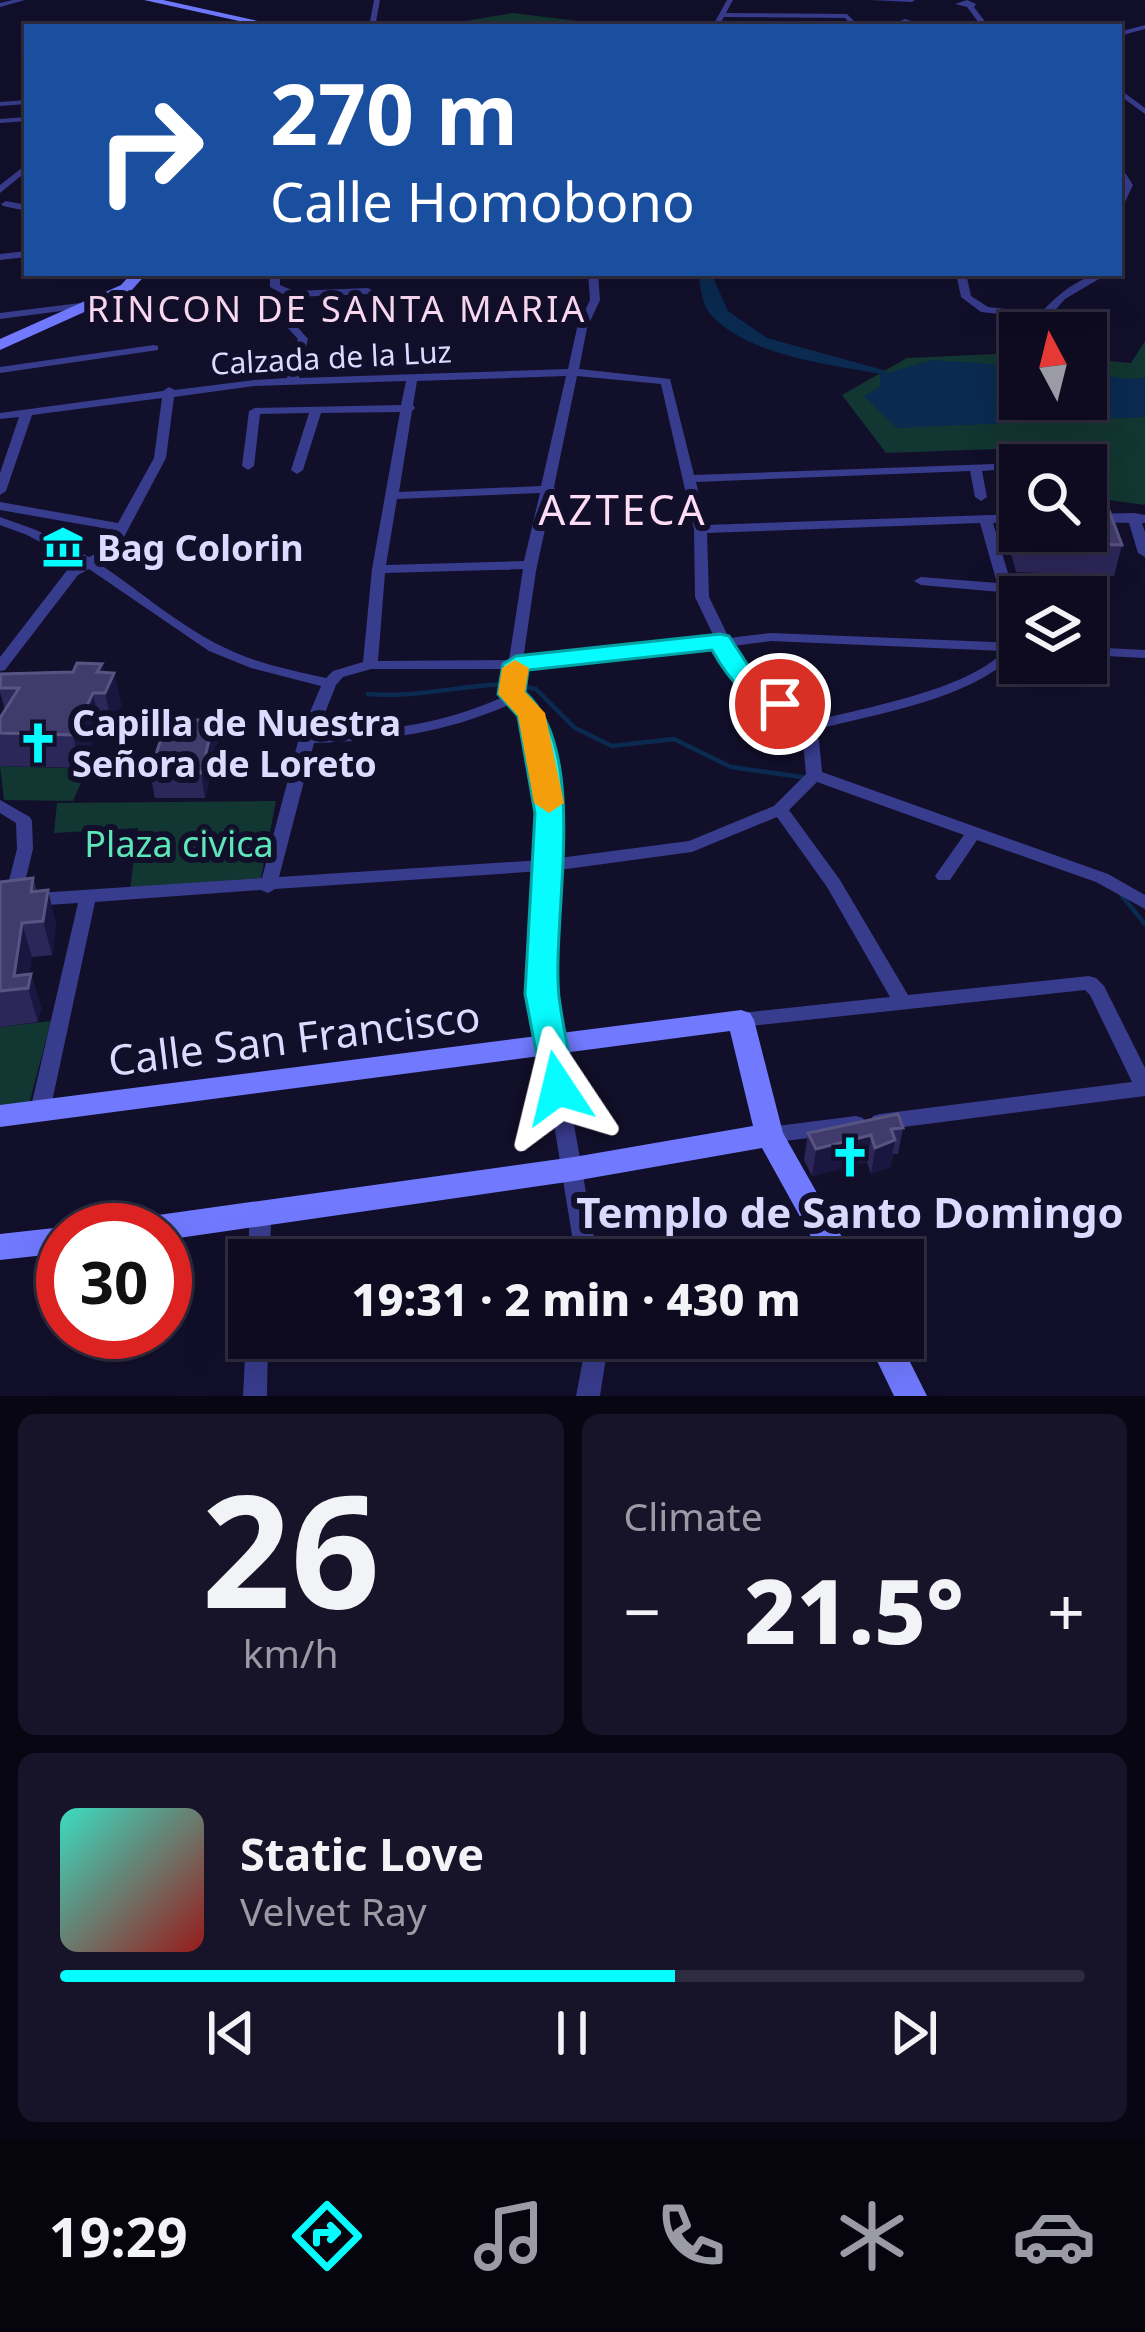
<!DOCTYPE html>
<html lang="en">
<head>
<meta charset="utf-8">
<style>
  body { margin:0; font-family:"Noto Sans",sans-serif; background:#171429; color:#f1f3f6; height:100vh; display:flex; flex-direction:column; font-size:45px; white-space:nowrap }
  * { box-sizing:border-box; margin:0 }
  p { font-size:39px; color:#9b9ba5 }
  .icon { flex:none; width:66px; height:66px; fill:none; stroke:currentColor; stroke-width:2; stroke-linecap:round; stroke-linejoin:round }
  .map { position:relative; height:1396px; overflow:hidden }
  .panel { display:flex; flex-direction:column; gap:18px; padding:18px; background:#080612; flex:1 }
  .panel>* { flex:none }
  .banner { position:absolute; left:24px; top:24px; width:1098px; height:252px; border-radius:0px; box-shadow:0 12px 48px #0002,0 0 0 3px #2e2b3e; background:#1a4fa0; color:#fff; overflow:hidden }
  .needle { width:78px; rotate:353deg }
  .buttons { position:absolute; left:999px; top:312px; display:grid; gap:24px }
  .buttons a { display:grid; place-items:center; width:108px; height:108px; border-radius:0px; background:#0e0b20; box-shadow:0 12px 48px #0002,0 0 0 3px #2e2b3e; font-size:60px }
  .speed { position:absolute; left:36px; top:1203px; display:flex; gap:24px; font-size:60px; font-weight:700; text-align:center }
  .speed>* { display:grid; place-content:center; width:156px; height:156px; border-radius:50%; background:#0e0b20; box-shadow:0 12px 48px #0002,0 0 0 3px #2e2b3e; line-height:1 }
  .speed .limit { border:18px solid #d22; background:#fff; color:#111 }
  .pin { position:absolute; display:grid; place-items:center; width:102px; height:102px; color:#fff; margin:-51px; border:6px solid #fff; border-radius:50%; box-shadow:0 3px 12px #0007 }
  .me { position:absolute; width:132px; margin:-66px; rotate:350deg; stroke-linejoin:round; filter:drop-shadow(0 0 9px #0008) }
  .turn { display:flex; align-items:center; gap:42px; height:252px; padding:0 48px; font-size:54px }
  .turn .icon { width:156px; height:156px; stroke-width:2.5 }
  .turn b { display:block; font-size:84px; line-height:102px }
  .big { font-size:90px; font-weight:800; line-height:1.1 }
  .panel .widget { flex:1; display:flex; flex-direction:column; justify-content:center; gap:18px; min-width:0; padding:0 42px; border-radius:18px; background:#171429 }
  .panel .dial { align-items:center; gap:0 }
  .dial b { font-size:156px; line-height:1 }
  .song { display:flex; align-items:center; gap:36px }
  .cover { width:144px; height:144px; border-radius:18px; background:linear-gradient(135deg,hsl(170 70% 55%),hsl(0 70% 35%)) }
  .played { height:12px; border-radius:6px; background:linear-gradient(90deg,#06fcff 60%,#2e2b3e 60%) }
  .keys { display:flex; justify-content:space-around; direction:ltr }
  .heat { display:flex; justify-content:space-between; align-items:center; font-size:66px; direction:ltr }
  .panel .tiles { flex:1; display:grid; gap:18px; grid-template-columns:1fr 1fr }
  .widget:last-child { grid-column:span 2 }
  .trip { position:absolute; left:228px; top:1239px; width:696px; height:120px; border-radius:0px; background:#0e0b20; box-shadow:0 12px 48px #0002,0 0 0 3px #2e2b3e; font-weight:800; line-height:120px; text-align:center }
  .tab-bar { display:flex; height:192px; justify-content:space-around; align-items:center; background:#06040d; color:#9b9ba5 }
  .tab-bar .icon { width:84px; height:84px }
  .tab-bar .active { color:#06fcff }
  .tab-bar b { font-size:54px; color:#f1f3f6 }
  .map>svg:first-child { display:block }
</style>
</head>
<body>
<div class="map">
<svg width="1145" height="1396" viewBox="0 0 1145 1396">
  <rect width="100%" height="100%" fill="#120f2b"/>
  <g fill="#123631">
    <path d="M513 13 594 23 430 27Z"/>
    <path d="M1145 341V505L1086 497V465H1034L1024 448 886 453 842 395 907 358 1020 353V399H1086V359L1131 363Z"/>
    <path d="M0 766 87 769 73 801 4 800Z"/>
    <path d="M276 801 261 878 130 889 138 828 54 833 57 803Z"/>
    <path d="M51 1021 29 1104 0 1108V1027Z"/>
  </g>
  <path fill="#0a2a50" d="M698 273H711L728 311 767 338 887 371 884 374 932 360 1020 366V399H1086V369L1123 379 1145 378V417L897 428 864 396 880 387V374C829 364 751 356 713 317 701 305 701 288 698 273Z"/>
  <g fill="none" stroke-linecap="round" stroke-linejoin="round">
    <g stroke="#0a2a50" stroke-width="4.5">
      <path d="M520 686 536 689 575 728 612 746 674 739 731 767 802 777"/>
      <path d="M368 694C414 698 458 686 505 684"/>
      <path d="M1122 896 1145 924"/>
    </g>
    <g fill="#0a2a50" fill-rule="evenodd">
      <path d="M499 21 501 22 503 27H497L496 23Z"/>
      <path d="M593 22 596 24 593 27H586Z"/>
    </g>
    <g fill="#383c8d" fill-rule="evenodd">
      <path d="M13 0H25L0 7V3Z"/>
      <path d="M374 0H380L375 27H369Z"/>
      <path d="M727 0H733L726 13 847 14 860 27H853L845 18 724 17 718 27H712Z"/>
      <path d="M870 0H915L912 2Z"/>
      <path d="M967 0 976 4 974 7 989 27H982L967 7 955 4Z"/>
      <path d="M905 19 927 26 928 27 905 23 886 27Z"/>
      <path d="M1045 25 1063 27H1042Z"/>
      <path d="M1145 25V29L1119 36V32Z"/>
      <path d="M1119 89 1145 108V114L1119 95Z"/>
      <path d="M27 100V104L0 106V102Z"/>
      <path d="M27 117V121L0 123V119Z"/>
      <path d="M27 164V171L0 193V185Z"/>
      <path d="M1119 167 1122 168 1133 185 1124 204 1119 207V195L1125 185 1119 177Z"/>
      <path d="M6 201 27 205V211L3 206 1 204Z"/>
      <path d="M27 251V257L0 260V254Z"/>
      <path d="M27 271V273H65C56 278 34 278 25 273Z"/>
      <path d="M270 273H280V285L294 291 368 288 373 291 368 294 295 297V324L308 339 299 378 568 369 577 328 590 300 588 273H598L600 300 587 328 579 369 670 379 694 475 994 464V470L982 471 987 497 981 501 975 497 970 471 696 482 706 525 1020 514V522L993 523 1020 613V641L1013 637 1000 592 921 585 914 581 921 577 997 583 980 523 707 533 709 597 729 638 771 633 1020 643V651C966 702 881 712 811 731L819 740 822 772 1108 874 1145 895V909L1096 882 977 840 950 880H938L935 876 964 835 817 782 789 810 840 880 908 995 1089 976 1096 978 1104 986 1145 1068V1096L880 1130 873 1128 870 1122 873 1116 880 1114 1132 1082 1090 995 1085 990 741 1027 734 1025 732 1020 734 1015 741 1013 890 997 827 887 777 817 692 852 559 870 551 995 598 1260H576L533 995 542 871 275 889 268 893 261 890 95 902 50 1111 47 1117 40 1119 33 1117 30 1111 78 903 0 908V896H5L17 849 16 823 0 813V800L30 817 32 821 33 849 22 894 262 878 299 738 321 686 251 668 209 651 89 569 78 575 5 670 0 671V657L68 569 79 563 27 535 0 525V517L36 530 89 557 104 550 114 530 0 510V502L118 523 154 458 162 398 32 415 6 491 0 495V473L19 417 0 419V413L163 391 169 387 175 390 254 380 287 378 298 339 285 325V295L270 287ZM566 376 541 486 399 492 412 411 415 408 413 405 417 381ZM577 376 661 384 694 529 695 597 715 639 523 660 536 571 553 492 555 489 554 487ZM406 381 401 405 255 408 249 411 242 466 248 470 254 466 260 414 309 413 291 470 297 474 303 470 321 413 400 412 372 569 363 662 333 671 326 678C295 671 263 665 234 652 185 631 143 593 98 563L116 552 166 458 174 397 254 386ZM540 493 524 561 386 565 397 499ZM523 569 509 660 378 661 385 573ZM771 641 1004 651C967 691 858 709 805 723L785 701 744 670 733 646ZM719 647 733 675 775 707 803 741 806 774 774 806 689 841 559 858 555 786 540 713 519 693 522 668H541ZM371 669H507L505 696C442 725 385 731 317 733L336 685 343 677ZM513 703 525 715 539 786 542 860 279 877 314 743C384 741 448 733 513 703Z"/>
      <path d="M956 273H966L971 296 988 307 1041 313C1058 294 1083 273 1109 273L1065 299 1048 318 1044 319 981 312 961 297Z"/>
      <path d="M88 302 93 305 92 307 0 319V313Z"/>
      <path d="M154 345 158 346V350L0 373V367Z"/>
      <path d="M1134 513 1145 515V523H1142L1145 532V557L1138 553 1129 523 1086 522V514Z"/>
      <path d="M1086 647 1145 650V658L1086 655Z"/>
      <path d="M856 1116 863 1118 866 1124 863 1130 856 1132 769 1143 762 1141 759 1135 762 1129 769 1127Z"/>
      <path d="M260 1207 267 1210 271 1216 270 1260 249 1262V1216L253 1210Z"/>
      <path d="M249 1331V1338H268L267 1396H243L246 1338Z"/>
      <path d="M587 1338H609L600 1396H576Z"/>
    </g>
    <g fill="#717aff" fill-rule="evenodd">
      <path d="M144 0H163L285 27H266Z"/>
      <path d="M132 273H147L131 291 0 350V339L121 285Z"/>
      <path d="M741 1010 750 1013 754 1020 783 1133 855 1260H824L762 1148 574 1181 165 1240V1230H129L133 1221 144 1217 574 1157 753 1126 730 1031 0 1127V1105Z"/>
      <path d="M63 1227 71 1230H63V1253L0 1260V1234Z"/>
      <path d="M866 1338H898L927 1396H894Z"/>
    </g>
  </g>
  <g fill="#2d2759">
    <path d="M1009 497 1122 545 1114 576 1016 572 1004 527Z"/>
    <path d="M102 664 103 673H114L121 705 112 725H100L80 768 0 766V718L5 710 0 692V680L73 672Z"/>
    <path d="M214 720 218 744 205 798H155L150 773Z"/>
    <path d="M33 878 37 891 56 924 52 955 32 957 29 974H31L41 1008 38 1022 0 1027V882Z"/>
    <path d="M903 1128 898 1154H893L890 1167 871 1174 867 1162 812 1176 804 1160 808 1133Z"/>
  </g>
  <g fill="#1a163f">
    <path d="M102 664 107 689 114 673 121 705 112 725 105 693 97 672Z"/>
    <path d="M93 693 100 725 80 768 73 735Z"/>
    <path d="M214 720 218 744 205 798 201 773Z"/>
    <path d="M48 890 56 924 52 955 43 921Z"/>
    <path d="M22 923 32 957 27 988 14 976Z"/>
    <path d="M31 974 41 1008 38 1022 28 988Z"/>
    <path d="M871 1135 867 1162 812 1176 816 1149Z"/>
    <path d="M895 1140 890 1167 871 1174 875 1148Z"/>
  </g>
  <g fill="#403b6b" stroke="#585482" stroke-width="3">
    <path d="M1020 495V531H1086V496L1104 497 1122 545 1022 542 1009 497Z"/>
    <path d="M77 663 102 664 97 672 114 673 105 693H93L73 735 0 733V718L19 688H0L1 674 73 672Z"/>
    <path d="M167 720H214L201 773H150Z"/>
    <path d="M33 878 31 892 48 890 43 921 22 923 14 976 31 974 28 988 0 991V882Z"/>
    <path d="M898 1114 903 1128 891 1129 895 1140 875 1148 871 1135 816 1149 808 1133Z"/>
  </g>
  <path fill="#06fcff" stroke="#04a4a6" stroke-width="3" d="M720 634 729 636 749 667 790 699V710C757 718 726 675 712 650L528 670 525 692C591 752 551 916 559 997 563 1028 570 1058 576 1088L571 1098H545L525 994 535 813 518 716 498 694 503 664 516 656Z"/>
  <path fill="#f59e0b" d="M515 660 529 668 525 692 545 713 564 803 549 813 534 803 518 716 498 694 502 668Z"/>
  <defs>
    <g id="museum-bare" transform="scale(3.24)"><path d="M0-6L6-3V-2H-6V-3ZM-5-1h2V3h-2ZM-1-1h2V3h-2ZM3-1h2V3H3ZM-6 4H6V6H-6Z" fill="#06fcff" stroke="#120f2b" stroke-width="2.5" paint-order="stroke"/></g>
    <g id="church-bare" transform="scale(3.24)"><path d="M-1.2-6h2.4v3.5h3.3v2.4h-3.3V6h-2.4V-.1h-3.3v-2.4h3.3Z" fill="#06fcff" stroke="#120f2b" stroke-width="2.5" paint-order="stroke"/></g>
  </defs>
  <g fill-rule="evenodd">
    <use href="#museum-bare" x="63" y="547"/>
    <use href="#church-bare" x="38" y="743"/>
    <use href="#church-bare" x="850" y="1157"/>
  </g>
  <g text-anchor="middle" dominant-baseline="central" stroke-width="12" stroke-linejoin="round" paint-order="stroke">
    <g font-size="30" fill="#dbdaff" stroke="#120f2b">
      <text transform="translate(331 357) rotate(-3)">Calzada de la Luz</text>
    </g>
    <g font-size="36" letter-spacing="3" fill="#ffdcf5" stroke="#120f2b">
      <text x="337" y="308">RINCON DE SANTA MARIA</text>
    </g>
    <g font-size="36" font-weight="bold" fill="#dbdaff" stroke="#120f2b" text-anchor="start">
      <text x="97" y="547">Bag Colorin</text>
      <text x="72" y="722">Capilla de Nuestra<tspan x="72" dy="41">Señora de Loreto</tspan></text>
    </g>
    <g font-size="36" fill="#5de7b9" stroke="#120f2b">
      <text x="179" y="843">Plaza civica</text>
    </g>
    <g font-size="42" letter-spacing="3" fill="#ffdcf5" stroke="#120f2b">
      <text x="623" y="508">AZTECA</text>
    </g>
    <g font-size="42" fill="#dbdaff" stroke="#120f2b">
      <text transform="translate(294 1037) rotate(-7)">Calle San Francisco</text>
    </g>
    <g font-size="42" font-weight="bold" fill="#dbdaff" stroke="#120f2b">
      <text x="850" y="1211">Templo de Santo Domingo</text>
    </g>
  </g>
</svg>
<div class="buttons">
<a><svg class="needle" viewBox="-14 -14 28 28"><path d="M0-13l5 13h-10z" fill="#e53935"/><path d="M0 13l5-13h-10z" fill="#9b9ba5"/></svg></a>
<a><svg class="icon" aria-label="search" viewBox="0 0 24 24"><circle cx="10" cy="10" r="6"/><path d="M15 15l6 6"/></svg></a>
<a><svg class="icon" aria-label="layers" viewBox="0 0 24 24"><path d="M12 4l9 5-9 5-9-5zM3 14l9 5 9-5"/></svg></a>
</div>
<div class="speed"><div class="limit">30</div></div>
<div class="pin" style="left:780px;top:704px;background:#d93025"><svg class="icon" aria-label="arrive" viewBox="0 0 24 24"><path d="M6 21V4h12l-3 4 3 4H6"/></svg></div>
<svg class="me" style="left:558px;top:1088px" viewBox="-20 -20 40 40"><path d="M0-17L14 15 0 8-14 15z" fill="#06fcff" stroke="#fff" stroke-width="4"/></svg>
<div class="trip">19:31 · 2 min · 430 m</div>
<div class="banner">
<div class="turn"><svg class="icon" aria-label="right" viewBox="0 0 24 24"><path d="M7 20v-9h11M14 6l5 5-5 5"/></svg><div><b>270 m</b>Calle Homobono</div></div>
</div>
</div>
<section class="panel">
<div class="tiles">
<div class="widget dial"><b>26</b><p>km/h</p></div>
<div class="widget"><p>Climate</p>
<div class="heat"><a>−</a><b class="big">21.5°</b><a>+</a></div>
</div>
<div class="widget">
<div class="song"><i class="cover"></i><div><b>Static Love</b><p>Velvet Ray</p></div></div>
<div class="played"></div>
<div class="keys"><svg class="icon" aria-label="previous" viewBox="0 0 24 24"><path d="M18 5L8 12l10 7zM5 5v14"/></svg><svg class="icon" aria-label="pause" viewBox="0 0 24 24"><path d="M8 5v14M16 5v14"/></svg><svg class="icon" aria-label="next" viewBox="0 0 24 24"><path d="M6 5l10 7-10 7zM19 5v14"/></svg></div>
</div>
</div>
</section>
<nav class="tab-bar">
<b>19:29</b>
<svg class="icon active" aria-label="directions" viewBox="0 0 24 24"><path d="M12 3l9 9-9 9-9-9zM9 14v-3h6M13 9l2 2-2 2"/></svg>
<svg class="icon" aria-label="music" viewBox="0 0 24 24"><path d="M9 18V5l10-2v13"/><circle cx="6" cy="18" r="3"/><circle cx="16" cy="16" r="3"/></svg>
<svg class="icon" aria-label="phone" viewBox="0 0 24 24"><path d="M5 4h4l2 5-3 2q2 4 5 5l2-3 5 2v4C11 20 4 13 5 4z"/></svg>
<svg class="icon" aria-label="climate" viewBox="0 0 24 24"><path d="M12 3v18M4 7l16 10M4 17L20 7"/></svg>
<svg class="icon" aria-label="car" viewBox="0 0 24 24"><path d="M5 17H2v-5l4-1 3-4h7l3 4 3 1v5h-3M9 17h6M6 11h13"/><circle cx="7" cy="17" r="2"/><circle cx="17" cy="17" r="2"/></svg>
</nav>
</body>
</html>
